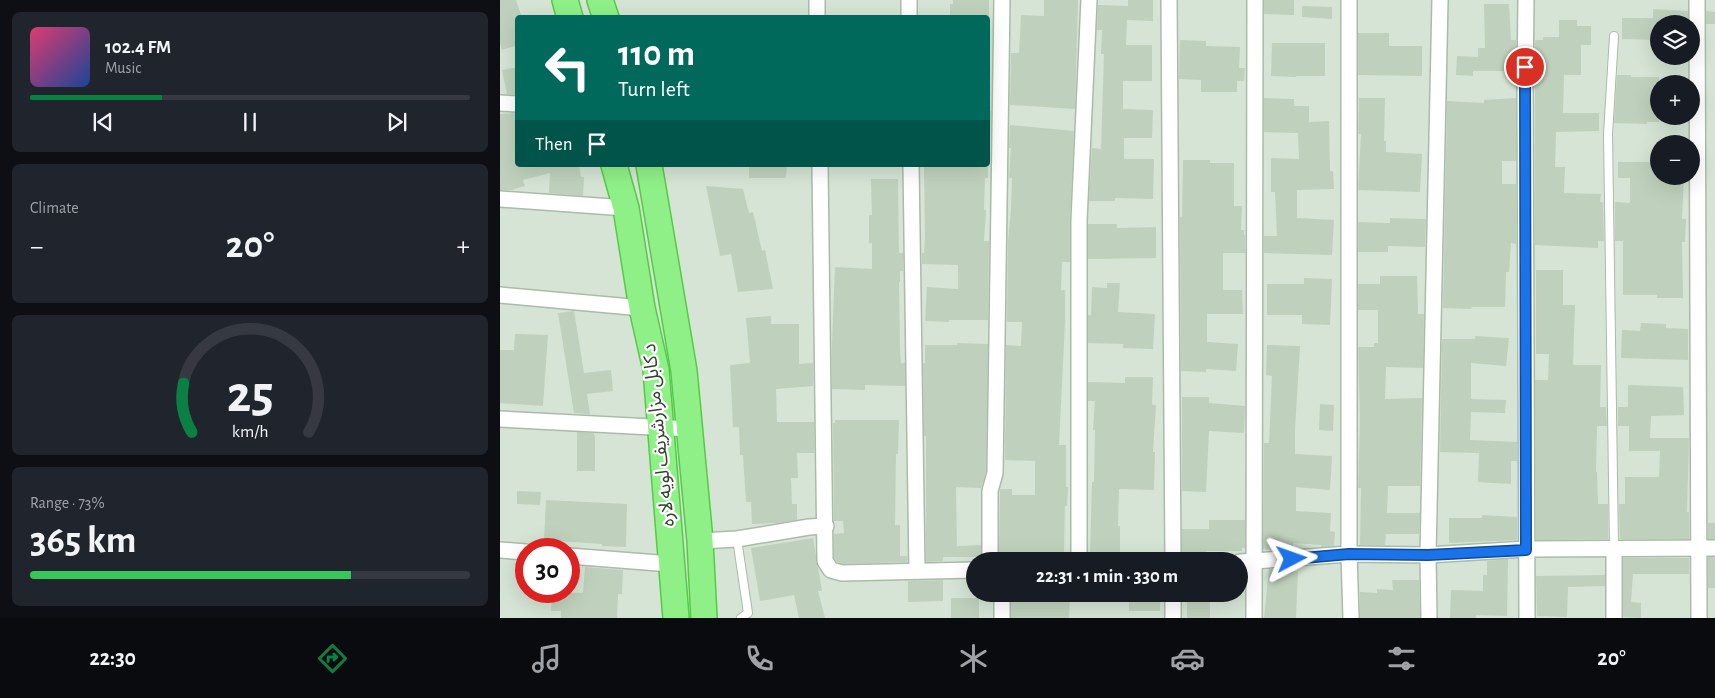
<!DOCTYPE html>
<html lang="en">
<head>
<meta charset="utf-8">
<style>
  body { margin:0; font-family:"Alegreya Sans","Noto Sans Arabic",sans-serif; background:#20242c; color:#f1f3f6; height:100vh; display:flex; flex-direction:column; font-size:19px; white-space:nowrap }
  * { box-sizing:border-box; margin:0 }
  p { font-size:16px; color:#9ea1a6 }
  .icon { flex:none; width:28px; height:28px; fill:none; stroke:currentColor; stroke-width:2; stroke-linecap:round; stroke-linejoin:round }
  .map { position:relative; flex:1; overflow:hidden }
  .drawer { display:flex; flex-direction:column; gap:12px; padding:12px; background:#0d0f14; width:500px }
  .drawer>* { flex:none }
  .top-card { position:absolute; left:15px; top:15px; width:475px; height:152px; border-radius:5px; box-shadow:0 5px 20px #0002; background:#00695c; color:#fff; overflow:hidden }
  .buttons { position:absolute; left:1150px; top:15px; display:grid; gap:10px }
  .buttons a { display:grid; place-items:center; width:50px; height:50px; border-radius:50%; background:#171b24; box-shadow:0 5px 20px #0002; font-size:25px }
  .speed { position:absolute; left:15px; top:538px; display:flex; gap:10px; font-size:25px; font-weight:700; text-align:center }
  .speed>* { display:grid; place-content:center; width:65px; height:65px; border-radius:50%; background:#171b24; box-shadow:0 5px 20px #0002; line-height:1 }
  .speed .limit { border:8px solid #d22; background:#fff; color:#111 }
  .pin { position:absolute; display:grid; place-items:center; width:42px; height:42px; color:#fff; margin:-21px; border:2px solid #fff; border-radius:50%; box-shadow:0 1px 5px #0007 }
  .me { position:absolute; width:55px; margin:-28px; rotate:86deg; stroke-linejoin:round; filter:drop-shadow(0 0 4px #0008) }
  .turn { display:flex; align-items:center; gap:18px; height:105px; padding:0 20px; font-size:22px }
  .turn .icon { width:65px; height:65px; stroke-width:2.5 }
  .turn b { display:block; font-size:35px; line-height:42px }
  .then { display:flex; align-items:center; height:48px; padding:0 20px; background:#0003; gap:10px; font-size:19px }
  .big { font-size:38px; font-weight:700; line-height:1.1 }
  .drawer .card { flex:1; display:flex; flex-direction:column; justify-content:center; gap:8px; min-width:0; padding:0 18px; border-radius:8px; background:#20242c }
  .drawer .dial { align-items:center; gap:0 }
  .dial svg { height:130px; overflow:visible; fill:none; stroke:#363941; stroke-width:7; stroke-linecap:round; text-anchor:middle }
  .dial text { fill:#f1f3f6; stroke:none }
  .song { display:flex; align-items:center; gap:15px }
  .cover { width:60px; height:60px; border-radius:8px; background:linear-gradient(135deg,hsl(340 70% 55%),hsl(220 70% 35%)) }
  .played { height:5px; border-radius:2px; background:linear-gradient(90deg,#0b8043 30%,#363941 30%) }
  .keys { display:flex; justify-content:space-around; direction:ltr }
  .heat { display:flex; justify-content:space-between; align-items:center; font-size:28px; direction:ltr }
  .charge { height:8px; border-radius:4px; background:linear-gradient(90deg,#34c759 73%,#363941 0) }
  .trip { position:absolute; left:466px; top:552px; width:282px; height:50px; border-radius:25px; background:#171b24; box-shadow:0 5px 20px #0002; font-weight:700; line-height:50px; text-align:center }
  .menu { display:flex; height:80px; justify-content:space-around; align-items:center; background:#090b0e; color:#9ea1a6 }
  .menu .icon { width:35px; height:35px }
  .menu .selected { color:#0b8043 }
  .menu b { font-size:22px; color:#f1f3f6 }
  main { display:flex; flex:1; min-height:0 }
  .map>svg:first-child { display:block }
</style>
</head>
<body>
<main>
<section class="drawer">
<div class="card">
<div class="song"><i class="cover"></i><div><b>102.4 FM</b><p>Music</p></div></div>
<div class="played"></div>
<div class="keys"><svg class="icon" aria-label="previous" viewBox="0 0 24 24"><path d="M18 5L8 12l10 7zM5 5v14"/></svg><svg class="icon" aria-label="pause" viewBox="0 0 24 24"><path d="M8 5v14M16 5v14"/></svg><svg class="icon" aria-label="next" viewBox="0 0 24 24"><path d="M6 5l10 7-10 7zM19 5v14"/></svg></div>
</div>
<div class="card"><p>Climate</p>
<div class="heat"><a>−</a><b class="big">20°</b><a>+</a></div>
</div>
<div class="card dial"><svg viewBox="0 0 100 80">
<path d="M14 69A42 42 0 1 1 86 69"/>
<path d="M14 69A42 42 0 0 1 9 39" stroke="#0b8043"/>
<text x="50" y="56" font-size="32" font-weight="700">25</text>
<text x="50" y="72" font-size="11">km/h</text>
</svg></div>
<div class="card"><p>Range · 73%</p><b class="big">365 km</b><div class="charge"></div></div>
</section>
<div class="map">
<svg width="1215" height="618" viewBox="0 0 1215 618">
  <rect width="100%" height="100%" fill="#e6f0e5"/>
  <path fill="#d5e4d4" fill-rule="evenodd" d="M0 0H1215V618H0ZM18 18H488V165H18ZM1159 24H1191V56H1159ZM1159 84H1191V116H1159ZM1159 144H1191V176H1159ZM26 549H69V591H26ZM475 561H740V594H475Z"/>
  <g fill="#bfd1bc">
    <path d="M0 0H16L22 18H18V45L2 50 0 43Z"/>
    <path d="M453 0H489V18H450V4H453Z"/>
    <path d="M544 0H578L575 109 510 105 511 53H519L521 15 544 16Z"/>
    <path d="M628 0H653V21L627 20 626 45H652V81H623V109L653 110 652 138H624V159H654L653 199 615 198V201H589L592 148 601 149 604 54H601L602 30H597L598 5 628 6Z"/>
    <path d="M764 0H794V15L764 14Z"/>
    <path d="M984 4H1009L1011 40H1016V71H973V76L956 75 957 56 978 57V48H985Z"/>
    <path d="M802 6 832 7V19L802 17Z"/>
    <path d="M1153 9 1188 11V24L1159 23V40L1122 39V18H1153Z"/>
    <path d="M1206 11 1215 12V24H1206Z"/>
    <path d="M1059 20H1077V26H1091V45H1081V75H1064L1063 113H1099V131L1056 132 1055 167H1065L1064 193 1101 194 1100 202H1103L1104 241H1098V248L1035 245V40H1043V37H1059Z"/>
    <path d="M858 33H889V46H922V76L858 75Z"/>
    <path d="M680 40 706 41V46L740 47 739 68H745L744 81H737V92H701V80L679 79Z"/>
    <path d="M772 43H825V76H796V77L771 76Z"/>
    <path d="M18 67V95L7 94 2 70Z"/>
    <path d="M1117 75H1131V77H1159V122H1147V124L1114 123Z"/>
    <path d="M764 98 794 99V106H809V122L829 121 830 171H833L834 189 797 190V218L834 220 832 255 764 253V236H777L775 192H771V158L799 159 798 133 764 132Z"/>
    <path d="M859 98H885L884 141H886V152L922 154 920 192 858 190 861 134H858Z"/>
    <path d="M1016 98V161H1002V184H1016V244L1011 243 1009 272H1006L1005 307H972L971 309 943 308 947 101 984 103V100Z"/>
    <path d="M488 111H491L490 148H488Z"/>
    <path d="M18 113V165H79L81 177H84L83 196 49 193 50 173 23 180 25 186 11 190H0V114Z"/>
    <path d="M510 125 574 131 570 221V262H562L561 290H565V323L559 445H566V487H568L567 506H565L564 557 499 554 500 489H512V495H535V461L505 460 506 345 521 346 522 322H508L507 320 508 241 511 210 512 178H509L511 148H509Z"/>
    <path d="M683 160H710V163H734V206H742L741 230H744V235H745V253H723V290H742L743 314H707V342L738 344 736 371 706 369V372L681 371 680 217H682Z"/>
    <path d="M1118 162H1159V176H1184L1182 219H1186L1185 242H1182L1183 298H1157V295H1123V241H1115V202L1130 203V178H1118Z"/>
    <path d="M249 165H287L286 178H249Z"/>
    <path d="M424 165H488V178H485L484 210H486L484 241H489L488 320H449V322L425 321 427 287 458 289V265L422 264V253H424L425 238Z"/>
    <path d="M371 179H398L399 253H403V271H400V282H399L400 350 401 363H405V386L365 385V390L332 389V343L335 267 372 269V243H369V215H372Z"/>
    <path d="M206 186 243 189 249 213 253 212 262 251 265 250 273 289 238 292 231 254 220 256Z"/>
    <path d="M890 218 926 219 925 247 888 246V252H858V222L890 223Z"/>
    <path d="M588 224H617V228L656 227V258L588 259Z"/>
    <path d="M1036 270H1063V305H1075L1073 365H1101L1100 407H1106L1107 426H1097L1096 472H1097L1098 504H1108V539L1036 540 1035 380H1048L1049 354H1036Z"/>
    <path d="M880 276H917L918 314H924L923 368 886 367 885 399 922 398 920 486H888L887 513H920L919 534H886L885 545H860L861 488H858L860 420 858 347H874V343H878V310H858V284H880Z"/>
    <path d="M804 278 832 279 830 325 802 324V315H767V284H804Z"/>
    <path d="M607 283H620L618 312 655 314 653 349 623 348V344L588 343V315H591L592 287 607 288Z"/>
    <path d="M74 311 84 373 111 370 113 391 87 394 90 414 74 413 58 313Z"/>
    <path d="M271 316V324H299V364L313 363V386L276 389 277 422H314V453H297L298 478H291L292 504H297V520L277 523 252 524 251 502H246L243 455H240L239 427H233L230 365 250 363 246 318Z"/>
    <path d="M1141 323 1166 324V328L1188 329V360L1121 358 1122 330 1140 331Z"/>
    <path d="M15 334 48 335 43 406 0 403V350H14Z"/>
    <path d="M975 336 1009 338 1006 366 971 363V399L1006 400 1005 413 971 412 970 440 1017 442V461H1011V484L978 482 979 453 940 452 942 339H975Z"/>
    <path d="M457 343 488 344 486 472 481 488 456 487 457 546 481 545V557H443V561L426 562V436H424L423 363H425V345H457Z"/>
    <path d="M767 345 800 346 795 429V454L832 456 830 490 796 487V511L831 513 830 531 835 532 834 546 821 547V545L793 543V549L770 550 763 549 764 443H769L772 376 766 375Z"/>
    <path d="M625 377H653L652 405H656L653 452H655L654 490 619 489 618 526H620V555H590L592 482H594L595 430H593L595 401H588V382L625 383Z"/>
    <path d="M1128 385 1183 387 1184 415 1151 416 1150 438H1189L1187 512H1189V539H1120L1119 504H1125V477H1159L1160 451H1129V426H1118V407H1128Z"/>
    <path d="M682 397H709V403L745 406 744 433 709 431 706 492 682 491Z"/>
    <path d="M820 404 834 405 833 431 819 430Z"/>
    <path d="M335 420H399L398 454H396L395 525H400V556H407V562L343 564 337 562 334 558V534L344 533 343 521H334L333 423H335Z"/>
    <path d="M77 432 93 433 95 436V471H77Z"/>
    <path d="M17 491 41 492 40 505 17 504Z"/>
    <path d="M46 500 127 504 126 547 102 546V544L44 540Z"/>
    <path d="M982 515 1017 517V540L949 543V518H982Z"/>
    <path d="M709 520H745V548H742V551H706V555H682V529H709Z"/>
    <rect x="1208" y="523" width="7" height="16"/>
    <path d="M313 538 322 591H318L325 618H299L294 595 260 601 251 548Z"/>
    <rect x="1208" y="557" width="7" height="31"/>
    <path d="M1123 558H1189V574H1133L1131 602 1141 603V618L1123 617Z"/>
    <path d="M1008 559 1007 616 976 615V618H950L951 590 983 591V575H987V561Z"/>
    <path d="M85 567 123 570 122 594H118L117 618H61V611H51L52 592 83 593Z"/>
    <path d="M792 568V571L798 572 796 618H764L769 569Z"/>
    <path d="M1105 575V586L1068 587 1067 617 1037 616 1036 576Z"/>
    <path d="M443 580V601L408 602V581Z"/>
    <path d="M892 580H919L920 618H860V592L877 593V589L893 590Z"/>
    <path d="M511 594H570L569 618H511Z"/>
    <rect x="629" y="594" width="31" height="17"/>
    <rect x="687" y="594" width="23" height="24"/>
    <rect x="451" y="598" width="28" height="20"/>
  </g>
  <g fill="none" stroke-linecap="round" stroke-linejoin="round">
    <g stroke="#abbba9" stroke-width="10">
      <g id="service">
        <path d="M237 539 248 613 241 618"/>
        <path d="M1114 548 1108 134 1114 36"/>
      </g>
    </g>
    <g stroke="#abbba9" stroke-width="18">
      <g id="minor">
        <path d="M317 0V18"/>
        <path d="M409 0V18"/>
        <path d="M669 0 673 561"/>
        <path d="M849 0V554L851 618"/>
        <path d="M1026 0 1025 83 1027 618"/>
        <path d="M1197 0 1199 618"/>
        <path d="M0 103 18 104"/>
        <path d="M320 165 325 561 331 570 342 573 475 570"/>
        <path d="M411 165 417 571"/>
        <path d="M0 199 126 208"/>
        <path d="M0 295 142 308"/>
        <path d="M0 419 190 429"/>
        <path d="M200 541 237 539 309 527 326 526"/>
        <path d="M1114 548V618"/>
        <path d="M0 550 26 552"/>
        <path d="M69 556 171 564"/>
        <path d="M490 561V491L495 473 502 0"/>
        <path d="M579 561V221L589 0"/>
        <path d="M740 562 849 554 928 555 1026 549 1215 548"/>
        <path d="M502 594V618"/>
        <path d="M673 618V594"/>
        <path d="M754 618 755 0"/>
        <path d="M929 618 928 555 940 0"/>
      </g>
    </g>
    <g stroke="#55cb45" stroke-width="28">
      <g id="trunk">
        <path d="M65 0 70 18"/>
        <path d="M100 0 106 18"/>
        <path d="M114 165 126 208 142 308 156 370 176 618"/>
        <path d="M149 165 184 371 200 541 204 618"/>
      </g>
    </g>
    <use href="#service" stroke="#fff" stroke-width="8"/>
    <use href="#minor" stroke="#fff" stroke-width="15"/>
    <use href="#trunk" stroke="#8ff088" stroke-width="25"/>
  </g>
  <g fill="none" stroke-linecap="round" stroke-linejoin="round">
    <g stroke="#114b97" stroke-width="12">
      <path id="route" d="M792 559 849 554 928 555 1026 550 1025 67"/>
    </g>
    <use href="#route" stroke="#1a73e8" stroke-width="9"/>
  </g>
  <g text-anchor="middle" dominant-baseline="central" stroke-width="4.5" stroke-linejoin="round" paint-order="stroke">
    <g font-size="19" fill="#374236" stroke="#fff">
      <text transform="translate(159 435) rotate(-96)">د کابل مزارشریف لویه لاره</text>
    </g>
  </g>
</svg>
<div class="buttons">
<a><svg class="icon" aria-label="layers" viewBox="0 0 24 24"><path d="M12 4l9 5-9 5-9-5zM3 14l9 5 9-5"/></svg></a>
<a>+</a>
<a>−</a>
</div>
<div class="speed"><div class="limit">30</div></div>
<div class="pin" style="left:1025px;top:67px;background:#d93025"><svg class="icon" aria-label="arrive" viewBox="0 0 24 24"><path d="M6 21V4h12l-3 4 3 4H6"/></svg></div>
<svg class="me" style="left:792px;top:559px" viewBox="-20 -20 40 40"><path d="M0-17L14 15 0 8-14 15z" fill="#1a73e8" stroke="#fff" stroke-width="4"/></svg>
<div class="trip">22:31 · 1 min · 330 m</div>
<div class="top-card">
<div class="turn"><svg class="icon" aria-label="left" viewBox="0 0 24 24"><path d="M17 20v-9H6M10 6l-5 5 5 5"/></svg><div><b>110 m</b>Turn left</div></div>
<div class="then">Then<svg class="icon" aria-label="arrive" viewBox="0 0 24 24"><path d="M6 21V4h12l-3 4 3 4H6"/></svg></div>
</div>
</div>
</main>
<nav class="menu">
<b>22:30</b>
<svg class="icon selected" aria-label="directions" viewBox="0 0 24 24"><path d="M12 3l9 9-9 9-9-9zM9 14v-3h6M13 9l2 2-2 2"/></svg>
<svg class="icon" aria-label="music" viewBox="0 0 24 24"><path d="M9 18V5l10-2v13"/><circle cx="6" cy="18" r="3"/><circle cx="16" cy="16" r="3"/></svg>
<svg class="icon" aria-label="phone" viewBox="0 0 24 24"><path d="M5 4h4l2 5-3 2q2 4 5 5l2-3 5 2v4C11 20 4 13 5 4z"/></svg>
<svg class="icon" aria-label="climate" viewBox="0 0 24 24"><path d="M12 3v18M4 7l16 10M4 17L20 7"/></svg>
<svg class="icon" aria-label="car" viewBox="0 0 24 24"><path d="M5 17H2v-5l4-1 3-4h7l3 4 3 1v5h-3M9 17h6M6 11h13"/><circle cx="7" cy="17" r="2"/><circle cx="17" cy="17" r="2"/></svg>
<svg class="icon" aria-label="filters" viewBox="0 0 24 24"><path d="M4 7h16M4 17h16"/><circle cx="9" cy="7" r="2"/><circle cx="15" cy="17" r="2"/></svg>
<b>20°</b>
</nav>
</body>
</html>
